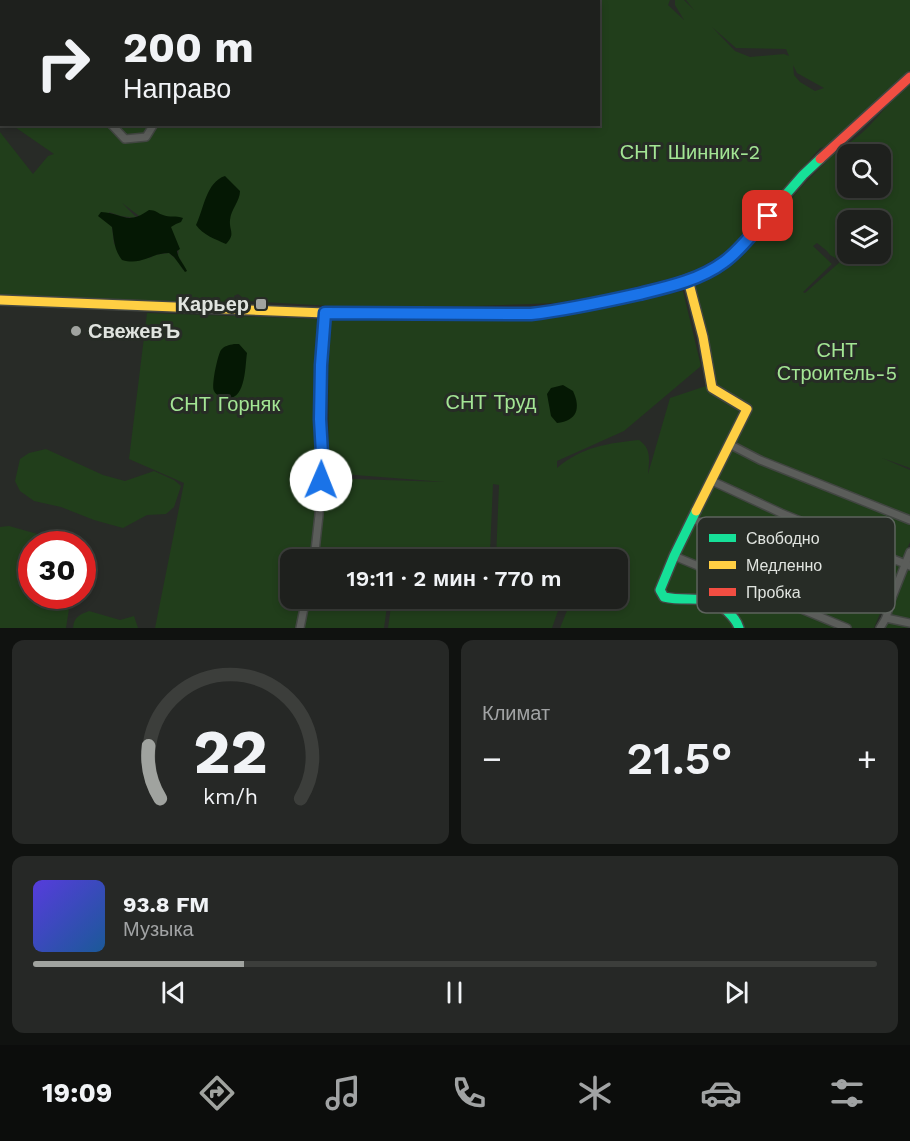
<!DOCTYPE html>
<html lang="ru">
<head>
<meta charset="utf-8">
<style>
  body { margin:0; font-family:"Work Sans",sans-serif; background:#262826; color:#f1f3f6; height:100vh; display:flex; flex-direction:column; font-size:22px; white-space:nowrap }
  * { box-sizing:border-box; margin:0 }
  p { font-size:20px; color:#a1a3a4 }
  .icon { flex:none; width:33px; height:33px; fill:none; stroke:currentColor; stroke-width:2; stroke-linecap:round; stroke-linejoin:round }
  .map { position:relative; height:628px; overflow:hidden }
  .sheet { display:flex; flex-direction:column; gap:12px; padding:12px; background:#101210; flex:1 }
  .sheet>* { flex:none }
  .top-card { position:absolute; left:0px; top:0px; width:600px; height:126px; box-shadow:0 3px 9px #0003,0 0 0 2px #3c3e3b; background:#1e201d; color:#f1f3f6; overflow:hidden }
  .controls { position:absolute; left:837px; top:144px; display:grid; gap:12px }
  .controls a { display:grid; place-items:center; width:54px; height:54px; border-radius:12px; background:#1e201d; box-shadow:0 3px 9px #0003,0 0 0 2px #3c3e3b; font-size:30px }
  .speed { position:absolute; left:18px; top:531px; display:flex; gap:12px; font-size:30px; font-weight:700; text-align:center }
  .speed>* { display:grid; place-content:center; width:78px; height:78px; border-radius:50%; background:#1e201d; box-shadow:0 3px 9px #0003,0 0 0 2px #3c3e3b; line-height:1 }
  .speed .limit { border:9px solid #d22; background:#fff; color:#111 }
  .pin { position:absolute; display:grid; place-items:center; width:51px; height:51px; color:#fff; margin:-26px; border-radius:12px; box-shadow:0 3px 9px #0006 }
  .me { position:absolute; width:66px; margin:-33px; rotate:1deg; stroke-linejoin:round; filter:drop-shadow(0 0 4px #0008) }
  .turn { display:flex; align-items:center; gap:21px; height:126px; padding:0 24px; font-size:27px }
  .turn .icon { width:78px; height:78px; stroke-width:2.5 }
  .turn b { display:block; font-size:42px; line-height:51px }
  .big { font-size:45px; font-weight:600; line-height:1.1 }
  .sheet .tile { flex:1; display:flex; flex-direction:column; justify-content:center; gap:9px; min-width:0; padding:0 21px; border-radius:12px; background:#262826 }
  .sheet .dial { align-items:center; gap:0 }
  .dial svg { height:156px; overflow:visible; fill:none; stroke:#3c3e3b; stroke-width:7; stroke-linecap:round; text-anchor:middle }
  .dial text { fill:#f1f3f6; stroke:none }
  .song { display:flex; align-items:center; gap:18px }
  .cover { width:72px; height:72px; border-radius:9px; background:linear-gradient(135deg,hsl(250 70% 55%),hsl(210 70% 35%)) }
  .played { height:6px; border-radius:3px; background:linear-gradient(90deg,#a0a39f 25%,#3c3e3b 25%) }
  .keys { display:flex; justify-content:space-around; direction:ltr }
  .heat { display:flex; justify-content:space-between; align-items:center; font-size:33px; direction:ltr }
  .sheet .tiles { flex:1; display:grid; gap:12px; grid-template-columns:1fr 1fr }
  .tile:last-child { grid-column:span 2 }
  .trip { position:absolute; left:280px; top:549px; width:348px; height:60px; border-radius:12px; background:#1e201d; box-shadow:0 3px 9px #0003,0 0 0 2px #3c3e3b; font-weight:600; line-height:60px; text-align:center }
  .menu { display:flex; height:96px; justify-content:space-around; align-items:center; background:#0c0d0c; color:#a1a3a4 }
  .menu .icon { width:42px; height:42px }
  .menu .active { color:#a0a39f }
  .menu b { font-size:27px; color:#f1f3f6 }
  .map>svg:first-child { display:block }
</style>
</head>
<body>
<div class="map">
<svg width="910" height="628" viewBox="0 0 910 628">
  <rect width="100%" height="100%" fill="#282b27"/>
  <g fill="#213e1b" fill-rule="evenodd">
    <path d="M0 0H670L668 5 684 20 675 5V0H684L694 10 686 0H910V70L830 146 820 148 731 250 689 274 608 294 555 303 532 304 476 306H332L247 301 238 294 234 296V299L232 303 0 295V132L33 174 48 156 54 154 12 125 598 124V2H2L1 117 0 116ZM712 27 736 48 786 49 789 56 784 54 750 57 735 51ZM793 65 797 73 824 88 815 91 800 82 794 75ZM122 203 179 246 178 257 181 260 183 270 178 261 169 253 154 255 150 258 114 244 112 227 109 223V212L121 216 137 218Z"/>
    <path d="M910 85V468L882 458 910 470V542L874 628H560L568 608 563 599 618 598V560L496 559 499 485 493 484 490 552 436 560H291V598L388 599 384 628H155L184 483 129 459 147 313 318 319 314 412 324 478 445 482 329 473 328 321 357 316 541 317 683 291 701 366 624 431 557 461V468C581 447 609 443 639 440 652 449 649 461 648 474L670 398 706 386 695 283 765 230 803 185 841 147C863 138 878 114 895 98 900 93 905 89 910 85ZM848 154H880V188H848ZM848 220H880V254H848ZM817 243 827 251 830 255 841 261 805 293 803 292 832 264 813 246Z"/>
    <path d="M46 449 103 475 125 481 154 471 174 480 181 486 174 507 166 514 147 515 123 528 94 520 61 507 34 501 20 491 15 481 20 459 29 453Z"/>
    <path d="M9 526 73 544H32V596H71L66 628H0V527Z"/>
    <path d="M910 562V628H884L885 626Z"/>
    <path d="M392 599H558V611L552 628H388Z"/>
    <path d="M89 611 120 620 134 616 138 628H73C74 617 79 615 89 611Z"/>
  </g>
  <g fill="#051804">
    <path d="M225 176 240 191C240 201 231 209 230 220 229 231 236 234 226 244 215 239 203 235 196 225 204 209 206 182 225 176Z"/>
    <path d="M149 210C156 210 157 213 163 215 169 218 176 215 183 218L181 222 176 224 171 227 180 249 177 251C178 259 184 264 187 271L185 272 174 257 169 253C150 253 142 266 122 260 114 250 114 239 112 227L98 216 101 212C124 213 126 226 149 210Z"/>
    <path d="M234 344H239L247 353C245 366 246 402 225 398 221 397 216 395 214 391 211 385 218 354 221 350 224 346 229 345 234 344Z"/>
    <path d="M563 385 573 391C581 408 577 421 557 423L551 416 547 394 551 388Z"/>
  </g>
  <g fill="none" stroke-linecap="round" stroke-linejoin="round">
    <g stroke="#424642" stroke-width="10">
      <g id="street">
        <path d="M111 124 125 139 146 137 154 124"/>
        <path d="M729 444 760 460 910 520"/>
        <path d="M712 481 781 513 910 566"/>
        <path d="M693 519 890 603"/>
        <path d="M674 556 847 628"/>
        <path d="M314 560 319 515 321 480 322 454 320 429 321 365 325 313"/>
        <path d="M886 618 910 623"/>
        <path d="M300 628 306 598"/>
        <path d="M880 628 886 618 890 603 910 552"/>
      </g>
    </g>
    <g stroke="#424642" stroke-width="12">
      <g id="fast">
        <path d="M376 313 531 314 603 302 666 287 703 274 723 263 733 255 803 175 820 159"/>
        <path d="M696 511 674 556 660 590 664 597C690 603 706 592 728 612 733 617 737 621 739 628"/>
      </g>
    </g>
    <g stroke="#424642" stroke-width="12">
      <g id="slow">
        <path d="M688 280 703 337 712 388 747 409 696 511"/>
        <path d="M0 300 325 313H376"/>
      </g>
    </g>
    <g stroke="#424642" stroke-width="12">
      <path id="jam" d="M820 159 910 77"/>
    </g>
    <use href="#street" stroke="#5b5d5a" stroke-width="7"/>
    <use href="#fast" stroke="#16e098" stroke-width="9"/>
    <use href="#slow" stroke="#ffcf43" stroke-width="9"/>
    <use href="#jam" stroke="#f24e42" stroke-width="9"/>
  </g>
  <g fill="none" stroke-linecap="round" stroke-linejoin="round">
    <g stroke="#114b97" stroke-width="15">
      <path id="route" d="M321 480 322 454 320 419 321 365 325 313 531 314C567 310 603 302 639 294 668 287 700 280 724 262 741 250 754 231 768 216"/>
    </g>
    <use href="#route" stroke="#1a73e8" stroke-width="10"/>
  </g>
  <g fill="#a0a39f" stroke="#272c26" stroke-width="2">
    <rect x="255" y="298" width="12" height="12" rx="3"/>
    <circle cx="76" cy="331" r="6"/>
  </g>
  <g text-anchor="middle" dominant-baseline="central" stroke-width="6" stroke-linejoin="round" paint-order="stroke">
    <g font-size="20" fill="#a3e594" stroke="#272c26">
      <text x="690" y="152">СНТ Шинник-2</text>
      <text x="837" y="350">СНТ<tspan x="837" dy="23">Строитель-5</tspan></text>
      <text x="491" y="402">СНТ Труд</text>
      <text x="225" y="404">СНТ Горняк</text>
    </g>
    <g font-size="20" font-weight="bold" fill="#e0e4df" stroke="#272c26" text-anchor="end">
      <text x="249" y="304">Карьер</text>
      <text x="88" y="331" text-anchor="start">СвежевЪ</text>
    </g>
  </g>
  <rect x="697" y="517" width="198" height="96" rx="9" fill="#272c26" stroke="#5e635e" stroke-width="1.5"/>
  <rect x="709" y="534" width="27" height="8" fill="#16e098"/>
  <rect x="709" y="561" width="27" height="8" fill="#ffcf43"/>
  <rect x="709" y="588" width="27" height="8" fill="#f24e42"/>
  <g font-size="16" fill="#e0e4df">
    <text x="746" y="544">Свободно</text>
    <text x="746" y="571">Медленно</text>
    <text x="746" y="598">Пробка</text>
  </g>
</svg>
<div class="controls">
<a><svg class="icon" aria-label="search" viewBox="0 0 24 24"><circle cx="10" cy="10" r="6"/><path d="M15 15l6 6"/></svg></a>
<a><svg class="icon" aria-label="layers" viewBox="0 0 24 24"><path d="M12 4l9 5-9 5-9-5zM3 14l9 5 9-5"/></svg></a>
</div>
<div class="speed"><div class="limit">30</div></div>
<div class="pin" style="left:768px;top:216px;background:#d93025"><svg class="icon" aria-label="arrive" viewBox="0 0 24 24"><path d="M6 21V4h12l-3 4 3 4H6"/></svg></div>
<svg class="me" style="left:321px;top:480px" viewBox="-20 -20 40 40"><circle r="19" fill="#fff"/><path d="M0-13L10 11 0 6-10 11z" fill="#1a73e8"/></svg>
<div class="trip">19:11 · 2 мин · 770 m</div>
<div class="top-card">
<div class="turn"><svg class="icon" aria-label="right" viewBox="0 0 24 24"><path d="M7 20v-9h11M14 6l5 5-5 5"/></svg><div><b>200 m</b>Направо</div></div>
</div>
</div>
<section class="sheet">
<div class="tiles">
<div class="tile dial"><svg viewBox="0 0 100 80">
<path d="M14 69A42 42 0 1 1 86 69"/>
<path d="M14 69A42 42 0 0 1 8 42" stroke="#a0a39f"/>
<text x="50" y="56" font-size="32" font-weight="700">22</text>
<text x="50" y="72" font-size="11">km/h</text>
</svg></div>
<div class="tile"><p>Климат</p>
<div class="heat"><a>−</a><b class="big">21.5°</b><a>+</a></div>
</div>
<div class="tile">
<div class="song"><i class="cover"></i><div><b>93.8 FM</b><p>Музыка</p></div></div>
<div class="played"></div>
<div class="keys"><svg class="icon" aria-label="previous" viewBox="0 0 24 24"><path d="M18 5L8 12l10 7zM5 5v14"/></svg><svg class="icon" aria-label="pause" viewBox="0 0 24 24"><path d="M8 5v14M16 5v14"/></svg><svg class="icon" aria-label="next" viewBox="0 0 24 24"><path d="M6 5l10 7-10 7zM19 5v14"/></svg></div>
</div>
</div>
</section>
<nav class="menu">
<b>19:09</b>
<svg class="icon active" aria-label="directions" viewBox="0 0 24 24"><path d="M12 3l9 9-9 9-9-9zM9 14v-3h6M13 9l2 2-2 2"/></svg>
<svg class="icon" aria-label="music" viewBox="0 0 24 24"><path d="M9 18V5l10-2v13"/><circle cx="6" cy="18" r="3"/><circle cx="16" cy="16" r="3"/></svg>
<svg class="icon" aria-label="phone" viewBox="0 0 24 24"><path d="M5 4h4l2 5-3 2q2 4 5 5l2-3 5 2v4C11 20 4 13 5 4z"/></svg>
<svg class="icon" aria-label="climate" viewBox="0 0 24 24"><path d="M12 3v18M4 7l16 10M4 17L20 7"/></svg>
<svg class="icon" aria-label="car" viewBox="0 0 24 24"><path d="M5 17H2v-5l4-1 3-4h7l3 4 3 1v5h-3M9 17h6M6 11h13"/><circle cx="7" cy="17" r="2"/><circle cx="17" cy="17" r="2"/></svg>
<svg class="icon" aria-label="filters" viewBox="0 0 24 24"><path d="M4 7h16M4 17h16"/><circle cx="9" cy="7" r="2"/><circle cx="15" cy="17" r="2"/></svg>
</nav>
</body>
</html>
